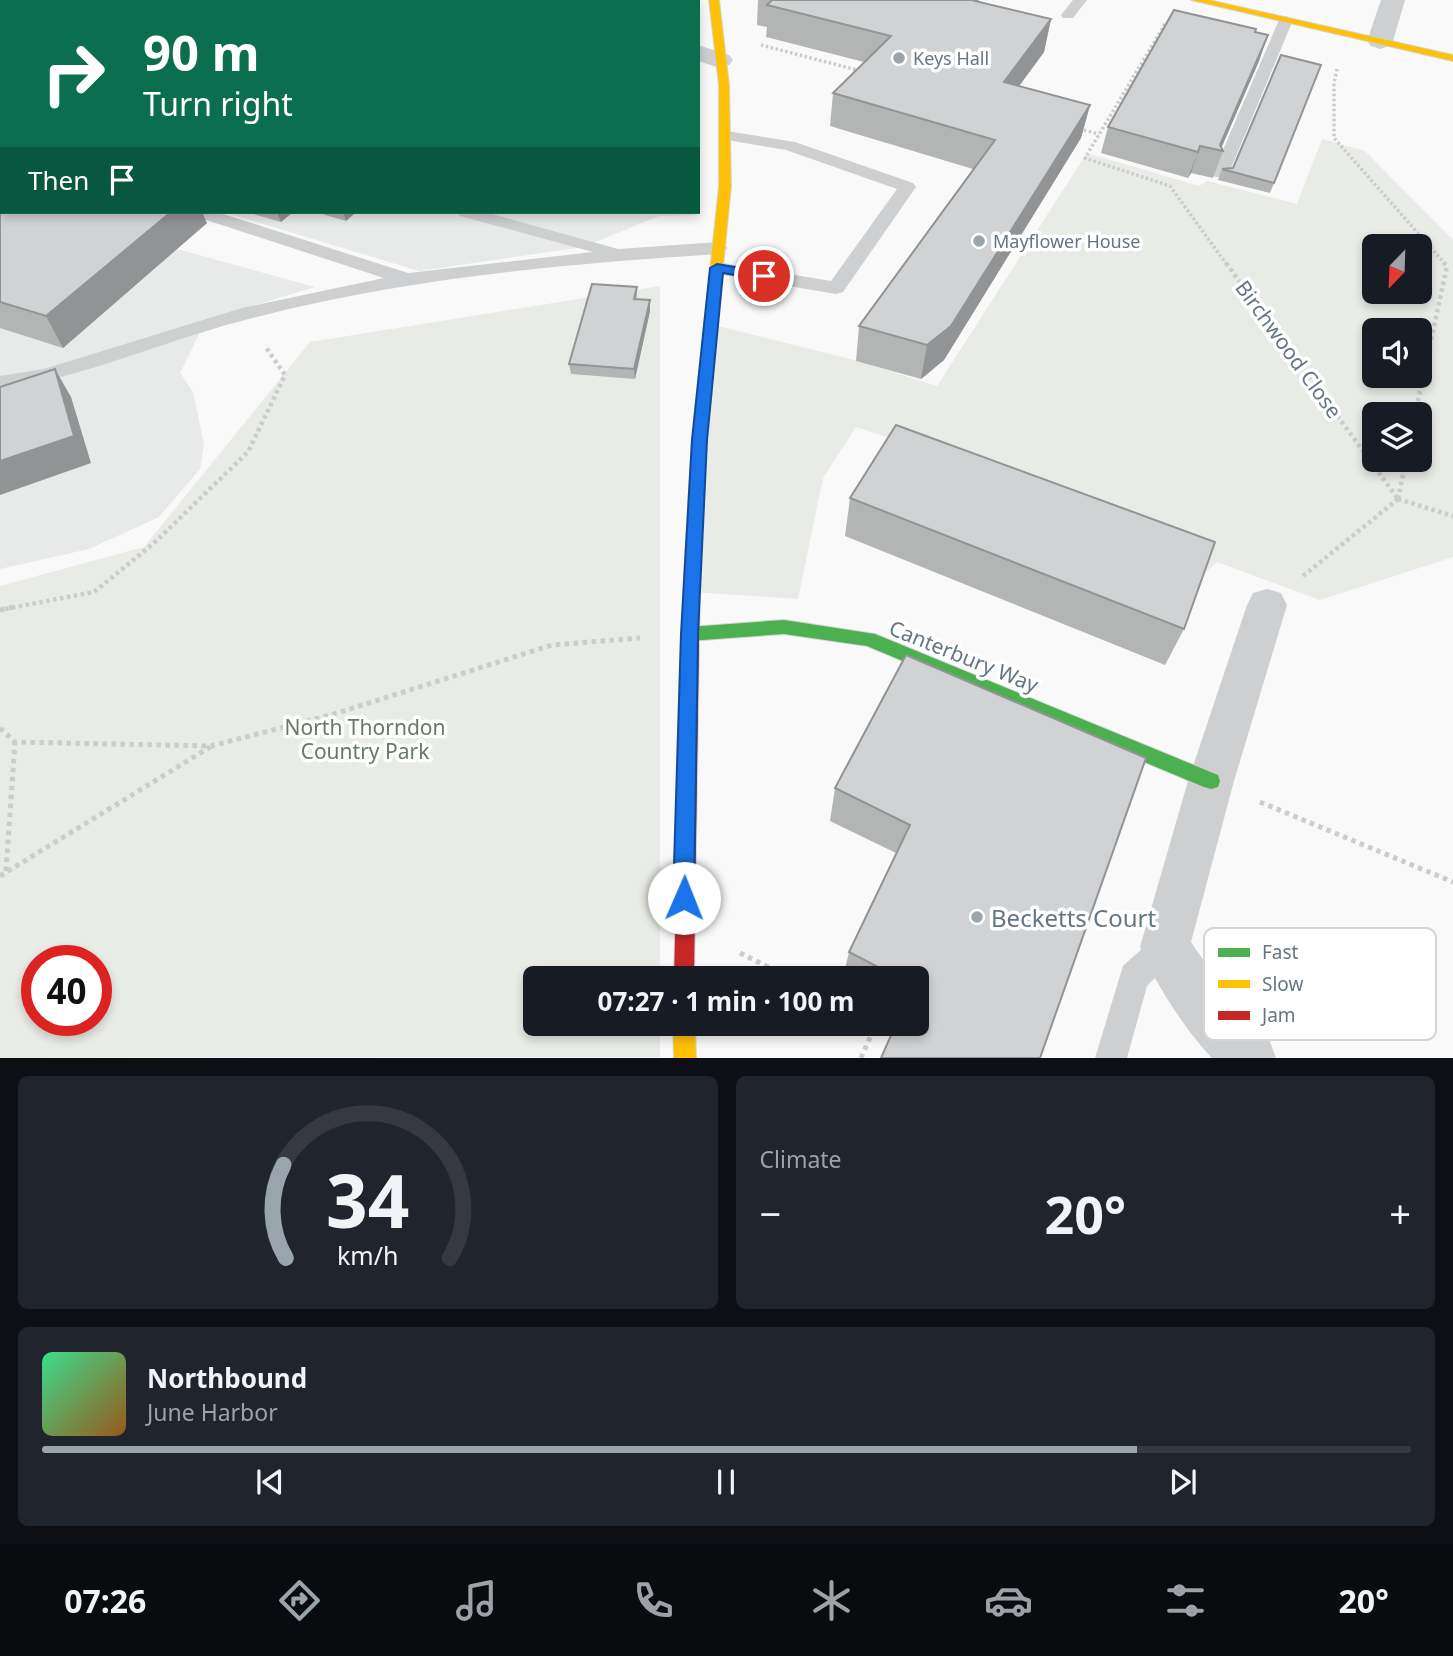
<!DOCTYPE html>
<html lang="en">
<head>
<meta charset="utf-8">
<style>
  body { margin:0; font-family:"Noto Sans",sans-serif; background:#20242c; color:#f1f3f6; height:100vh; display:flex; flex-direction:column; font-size:26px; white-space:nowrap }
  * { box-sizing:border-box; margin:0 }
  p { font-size:23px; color:#9ea1a6 }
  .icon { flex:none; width:38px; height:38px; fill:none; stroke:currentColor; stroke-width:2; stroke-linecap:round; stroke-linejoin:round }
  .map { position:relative; height:1058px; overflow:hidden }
  .drawer { display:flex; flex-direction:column; gap:18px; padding:18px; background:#0d0f14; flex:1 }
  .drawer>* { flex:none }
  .top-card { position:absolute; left:0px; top:0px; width:700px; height:214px; box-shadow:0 4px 10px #0003; background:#0b6e4f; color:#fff; overflow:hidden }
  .needle { width:46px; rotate:203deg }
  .controls { position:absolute; left:1362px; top:234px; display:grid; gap:14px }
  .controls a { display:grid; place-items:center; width:70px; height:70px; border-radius:10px; background:#171b24; box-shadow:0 4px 10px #0003; font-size:35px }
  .speed { position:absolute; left:21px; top:945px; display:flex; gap:14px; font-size:35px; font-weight:700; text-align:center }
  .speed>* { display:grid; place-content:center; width:91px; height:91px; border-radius:50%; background:#171b24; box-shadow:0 4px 10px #0003; line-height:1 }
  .speed .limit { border:10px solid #d22; background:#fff; color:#111 }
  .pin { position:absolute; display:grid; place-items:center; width:60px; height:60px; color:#fff; margin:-30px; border:4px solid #fff; border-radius:50%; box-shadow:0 2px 7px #0007 }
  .me { position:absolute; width:77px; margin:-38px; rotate:1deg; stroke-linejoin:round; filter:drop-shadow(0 0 5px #0008) }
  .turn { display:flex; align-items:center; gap:24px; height:147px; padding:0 28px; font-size:32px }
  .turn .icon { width:91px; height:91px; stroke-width:2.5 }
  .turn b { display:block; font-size:49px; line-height:60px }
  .then { display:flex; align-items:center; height:66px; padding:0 28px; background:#0003; gap:14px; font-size:26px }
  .big { font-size:52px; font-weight:700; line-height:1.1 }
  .drawer .tile { flex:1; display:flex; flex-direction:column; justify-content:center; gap:10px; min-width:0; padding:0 24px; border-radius:10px; background:#20242c }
  .drawer .dial { align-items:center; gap:0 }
  .dial svg { height:182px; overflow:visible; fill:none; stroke:#363941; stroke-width:7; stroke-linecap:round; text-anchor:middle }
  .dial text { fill:#f1f3f6; stroke:none }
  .song { display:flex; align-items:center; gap:21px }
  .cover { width:84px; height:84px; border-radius:10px; background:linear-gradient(135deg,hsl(150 70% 55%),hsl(30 70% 35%)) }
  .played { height:7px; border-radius:4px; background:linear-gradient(90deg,#99a4ac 80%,#363941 80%) }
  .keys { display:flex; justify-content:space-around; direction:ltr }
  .heat { display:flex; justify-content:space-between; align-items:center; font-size:38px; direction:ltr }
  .drawer .tiles { flex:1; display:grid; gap:18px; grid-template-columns:1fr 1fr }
  .tile:last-child { grid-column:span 2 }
  .trip { position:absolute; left:523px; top:966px; width:406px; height:70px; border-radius:10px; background:#171b24; box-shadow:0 4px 10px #0003; font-weight:700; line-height:70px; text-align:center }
  .tabs { display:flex; height:112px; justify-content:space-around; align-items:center; background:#090b0e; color:#9ea1a6 }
  .tabs .icon { width:49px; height:49px }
  .tabs .active { color:#99a4ac }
  .tabs b { font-size:32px; color:#f1f3f6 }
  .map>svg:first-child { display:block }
</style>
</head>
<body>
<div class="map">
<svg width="1453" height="1058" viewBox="0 0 1453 1058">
  <rect width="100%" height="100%" fill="#f9f9f9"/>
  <g fill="#e8e9e9">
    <path d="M0 199 2 212 177 249 315 287 206 320 180 373 193 392 204 444 200 469 159 517 89 549 0 569Z"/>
    <path d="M223 212H696V215L659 216 583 247 419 271Z"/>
  </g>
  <g fill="#e8ebe6" fill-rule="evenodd">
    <path d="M1322 139 1365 151 1453 240V557L1320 600 1217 562 1196 580 908 444 856 427 823 478 798 599 692 592 710 324 858 361 937 386 1087 153 1199 186 1207 181 1297 204ZM1374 247H1419V292H1374ZM1374 331H1419V376H1374ZM1374 415H1419V460H1374Z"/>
    <path d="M660 286V978H536V1024H660V1057L0 1058V586L144 547 310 342ZM37 961H96V1020H37Z"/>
  </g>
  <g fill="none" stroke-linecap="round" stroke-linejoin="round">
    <g stroke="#d5d6d7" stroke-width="2">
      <path id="fast" d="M784 620 875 634 1218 775 1220 781 1218 787 1211 789 1204 787 867 646 784 634 689 641 683 639 681 634 683 629 689 627Z"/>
    </g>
    <g stroke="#d5d6d7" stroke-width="2">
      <g id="slow">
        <path d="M709 0H719L729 85 731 186 706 440 700 577 698 582H686L684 577 692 440 719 186V85Z"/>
        <path d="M1191 0H1209L1453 55V61Z"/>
        <path d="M673 1024H695L696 1058H674Z"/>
      </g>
    </g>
    <g stroke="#d5d6d7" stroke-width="2">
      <path id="jam" d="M692 571 698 572 700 577 694 978H674L684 577 686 572Z"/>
    </g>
    <g stroke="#cbcccd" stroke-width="3.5" stroke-dasharray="2.5 2.5" stroke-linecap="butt">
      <path d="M1165 24 1085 158 1170 186 1227 265"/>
      <path d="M761 45 861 71"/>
      <path d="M1337 69 1334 83V138L1446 265"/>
      <path d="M1079 129 1099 134"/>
    </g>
    <g stroke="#cbcccd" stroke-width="4.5" stroke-dasharray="3.5 3.5" stroke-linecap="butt">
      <path d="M1226 263 1398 499"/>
      <path d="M1415 415 1447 266 1444 263"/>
      <path d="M1398 499 1453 516"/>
      <path d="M1398 499 1406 460"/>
      <path d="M1303 576 1398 499"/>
      <path d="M5 609 94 592 153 544 248 452 285 375 265 346"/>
    </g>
    <g stroke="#cbcccd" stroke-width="5" stroke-dasharray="4.5 4.5" stroke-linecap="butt">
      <path d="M0 610 14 607"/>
      <path d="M0 728 15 742 211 746 334 714 552 645 640 638"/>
      <path d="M1260 802 1453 882"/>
      <path d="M6 871 15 742"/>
      <path d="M0 876 210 747"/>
      <path d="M740 953 790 978"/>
      <path d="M861 1058 876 1024"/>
    </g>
    <g fill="#cecfd0" fill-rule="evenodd">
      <path d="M1073 0H1087L1073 18H1063L1061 15Z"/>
      <path d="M1286 16 1293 20 1229 173 1227 177H1215L1213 173 1279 20Z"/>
      <path d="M727 131 795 142 913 183 916 187 843 292 836 294 717 274 708 268 717 262 831 281 897 189 786 150 721 139 719 136Z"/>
      <path d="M191 212H217L408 273 593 252 460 216 457 212H485L618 249 719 242 728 248 719 254C561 264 399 279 245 320 163 341 85 377 0 390V376L44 369 242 308 384 278 194 216Z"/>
      <path d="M1165 932 1175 937 1180 947 1175 957 1147 986 1127 1058H1095L1123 966 1155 937Z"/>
    </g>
    <g fill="#cecfd0" fill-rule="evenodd">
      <path d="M618 0H642L617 2Z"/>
      <path d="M1381 0H1405L1393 41 1389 46 1380 49 1371 46 1367 41Z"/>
      <path d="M698 45 729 55 733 60 729 65 720 68 698 61Z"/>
      <path d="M1267 589 1281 593 1287 605 1234 781 1191 942 1237 1009 1269 1039 1276 1058H1212C1185 1030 1155 983 1140 947L1188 781 1247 605 1253 593Z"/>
    </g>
    <use href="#fast" fill="#4caf50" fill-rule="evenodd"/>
    <use href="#slow" fill="#ffc107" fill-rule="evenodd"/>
    <use href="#jam" fill="#c62828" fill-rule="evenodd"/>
  </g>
  <g fill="#b3b5b5">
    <path d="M105 0H335L332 2H112Z"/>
    <path d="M392 0H542V2H393Z"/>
    <path d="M758 0H979V2L1051 19 1044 52 1019 86 1090 105 1081 138 944 360 921 379 856 361 859 326 973 169 830 126 833 93 864 62 766 37 767 27 757 25Z"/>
    <path d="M1255 32 1259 61 1221 147 1223 151 1213 178 1191 173 1188 178 1101 153 1108 127Z"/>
    <path d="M1321 65 1270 193 1218 180 1222 169 1233 168Z"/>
    <path d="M0 173 2 212 207 223 63 348 0 328Z"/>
    <path d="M246 212H293L281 222Z"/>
    <path d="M315 212H356L346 221Z"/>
    <path d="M637 287V299L650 311 635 379 571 374 569 364Z"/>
    <path d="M850 498 1184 629 1165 665 845 536Z"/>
    <path d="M1146 758 917 978H843L849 952 896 853 830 821 835 788Z"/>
  </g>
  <g fill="#929394">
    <path d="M304 0H335L332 2H302Z"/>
    <path d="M504 0H542V2H502Z"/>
    <path d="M1051 19 1044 52 998 115 1004 82Z"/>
    <path d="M1268 35 1259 61 1220 151 1218 150Z"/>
    <path d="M1090 105 1081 138 944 360 921 379 927 345Z"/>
    <path d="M1200 146 1191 173 1188 178 1198 152Z"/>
    <path d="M171 212H202L207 223 63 348 46 316Z"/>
    <path d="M277 212H293L281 222Z"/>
    <path d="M343 212H356L346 221Z"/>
    <path d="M650 300V311L635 379 634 369Z"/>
    <path d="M55 369 71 397 91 463 0 495V461Z"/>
  </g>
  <g fill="#d0d2d3" stroke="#929394" stroke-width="2">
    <path d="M174 0H304L302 2H182Z"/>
    <path d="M410 0H504L502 2H418Z"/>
    <path d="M772 0H976L975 1 1051 19 1004 82 1090 105 951 326 927 345 859 326 995 140 833 93 891 36 767 5Z"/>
    <path d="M1174 10 1256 29 1255 32 1268 35 1220 145 1223 151 1200 146 1198 152 1108 127Z"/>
    <path d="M1281 55 1321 65 1274 183 1222 169 1233 168Z"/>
    <path d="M0 173 2 174V212H171L46 316 0 302Z"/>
    <path d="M592 284 637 287 634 299 650 300 634 369 569 364Z"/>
    <path d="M55 369 74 436 0 461V387Z"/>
    <path d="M896 425 1215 542 1184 629 850 498Z"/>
    <path d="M906 655 1146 758 1040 1058H881L896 1024H917V978H899L849 952 910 825 835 788Z"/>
  </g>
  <path fill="#1a73e8" stroke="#114b97" stroke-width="2" d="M717 264 764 272 771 276 764 280 723 273 707 440 698 634 694 898 691 905 684 908 676 905 673 898 681 634 692 440 710 268Z"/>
  <g fill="#99a4ac" stroke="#fff" stroke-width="2.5">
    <circle cx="899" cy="58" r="7"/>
    <circle cx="979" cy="241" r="7"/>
    <circle cx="977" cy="917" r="7"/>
  </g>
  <g text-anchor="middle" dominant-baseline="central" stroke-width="7" stroke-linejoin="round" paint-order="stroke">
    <g font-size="18" fill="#657683" stroke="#fff" text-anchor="start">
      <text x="913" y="58">Keys Hall</text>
      <text x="993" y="241">Mayflower House</text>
    </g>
    <g font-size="21" fill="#657683" stroke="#fff">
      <text transform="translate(1289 349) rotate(54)">Birchwood Close</text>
      <text transform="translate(964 656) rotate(22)">Canterbury Way</text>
    </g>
    <g font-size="21" fill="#687a64" stroke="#fff">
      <text x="365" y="727">North Thorndon<tspan x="365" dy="24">Country Park</tspan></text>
    </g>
    <g font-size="24" fill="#657683" stroke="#fff" text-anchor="start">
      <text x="991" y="917">Becketts Court</text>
    </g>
  </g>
  <rect x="1204" y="928" width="232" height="112" rx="10" fill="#fff" stroke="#d1d6da" stroke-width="2"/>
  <rect x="1218" y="948" width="32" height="9" fill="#4caf50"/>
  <rect x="1218" y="980" width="32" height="8" fill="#ffc107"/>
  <rect x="1218" y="1011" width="32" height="9" fill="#c62828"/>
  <g font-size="19" fill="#657683">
    <text x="1262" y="959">Fast</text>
    <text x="1262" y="991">Slow</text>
    <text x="1262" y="1022">Jam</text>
  </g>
</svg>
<div class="controls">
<a><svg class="needle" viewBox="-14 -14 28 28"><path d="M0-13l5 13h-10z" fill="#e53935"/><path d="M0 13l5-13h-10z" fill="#9ea1a6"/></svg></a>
<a><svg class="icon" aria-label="sound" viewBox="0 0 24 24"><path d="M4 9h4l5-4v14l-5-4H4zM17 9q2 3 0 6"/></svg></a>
<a><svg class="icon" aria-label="layers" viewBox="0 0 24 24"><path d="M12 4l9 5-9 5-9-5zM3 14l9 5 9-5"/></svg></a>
</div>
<div class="speed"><div class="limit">40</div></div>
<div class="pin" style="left:764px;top:276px;background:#d93025"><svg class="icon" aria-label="arrive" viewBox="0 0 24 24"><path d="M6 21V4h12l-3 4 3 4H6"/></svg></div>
<svg class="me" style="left:684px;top:898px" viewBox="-20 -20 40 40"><circle r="19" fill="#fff"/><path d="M0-13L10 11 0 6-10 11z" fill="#1a73e8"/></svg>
<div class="trip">07:27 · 1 min · 100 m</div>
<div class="top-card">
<div class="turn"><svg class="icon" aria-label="right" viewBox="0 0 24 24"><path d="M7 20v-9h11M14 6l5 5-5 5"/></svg><div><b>90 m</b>Turn right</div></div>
<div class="then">Then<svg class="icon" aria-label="arrive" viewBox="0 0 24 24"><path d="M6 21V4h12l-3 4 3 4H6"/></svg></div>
</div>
</div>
<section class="drawer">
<div class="tiles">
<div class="tile dial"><svg viewBox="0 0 100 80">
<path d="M14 69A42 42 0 1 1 86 69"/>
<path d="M14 69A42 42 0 0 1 13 28" stroke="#99a4ac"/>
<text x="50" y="56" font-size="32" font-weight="700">34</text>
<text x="50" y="72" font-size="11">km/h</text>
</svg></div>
<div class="tile"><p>Climate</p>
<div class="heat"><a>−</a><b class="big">20°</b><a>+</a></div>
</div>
<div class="tile">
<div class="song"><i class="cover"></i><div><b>Northbound</b><p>June Harbor</p></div></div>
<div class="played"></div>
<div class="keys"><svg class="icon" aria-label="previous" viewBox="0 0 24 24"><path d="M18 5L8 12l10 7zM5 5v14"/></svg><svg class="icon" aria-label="pause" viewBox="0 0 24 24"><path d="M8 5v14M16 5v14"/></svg><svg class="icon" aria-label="next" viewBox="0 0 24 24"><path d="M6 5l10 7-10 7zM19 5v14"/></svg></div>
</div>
</div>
</section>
<nav class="tabs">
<b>07:26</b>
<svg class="icon active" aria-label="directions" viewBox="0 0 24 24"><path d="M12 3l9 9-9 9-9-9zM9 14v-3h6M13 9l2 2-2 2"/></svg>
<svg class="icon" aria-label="music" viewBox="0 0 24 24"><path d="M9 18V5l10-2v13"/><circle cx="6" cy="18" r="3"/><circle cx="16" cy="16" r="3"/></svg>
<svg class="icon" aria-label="phone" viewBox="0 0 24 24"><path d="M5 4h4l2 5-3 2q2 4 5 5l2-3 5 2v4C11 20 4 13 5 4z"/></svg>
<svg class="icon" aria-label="climate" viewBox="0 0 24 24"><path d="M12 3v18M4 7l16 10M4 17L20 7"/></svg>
<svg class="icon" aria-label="car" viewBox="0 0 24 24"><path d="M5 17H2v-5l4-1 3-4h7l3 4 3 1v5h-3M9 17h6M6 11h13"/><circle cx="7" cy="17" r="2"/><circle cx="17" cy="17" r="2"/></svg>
<svg class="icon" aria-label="filters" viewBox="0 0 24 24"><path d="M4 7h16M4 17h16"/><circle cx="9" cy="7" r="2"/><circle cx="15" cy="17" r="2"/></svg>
<b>20°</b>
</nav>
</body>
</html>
